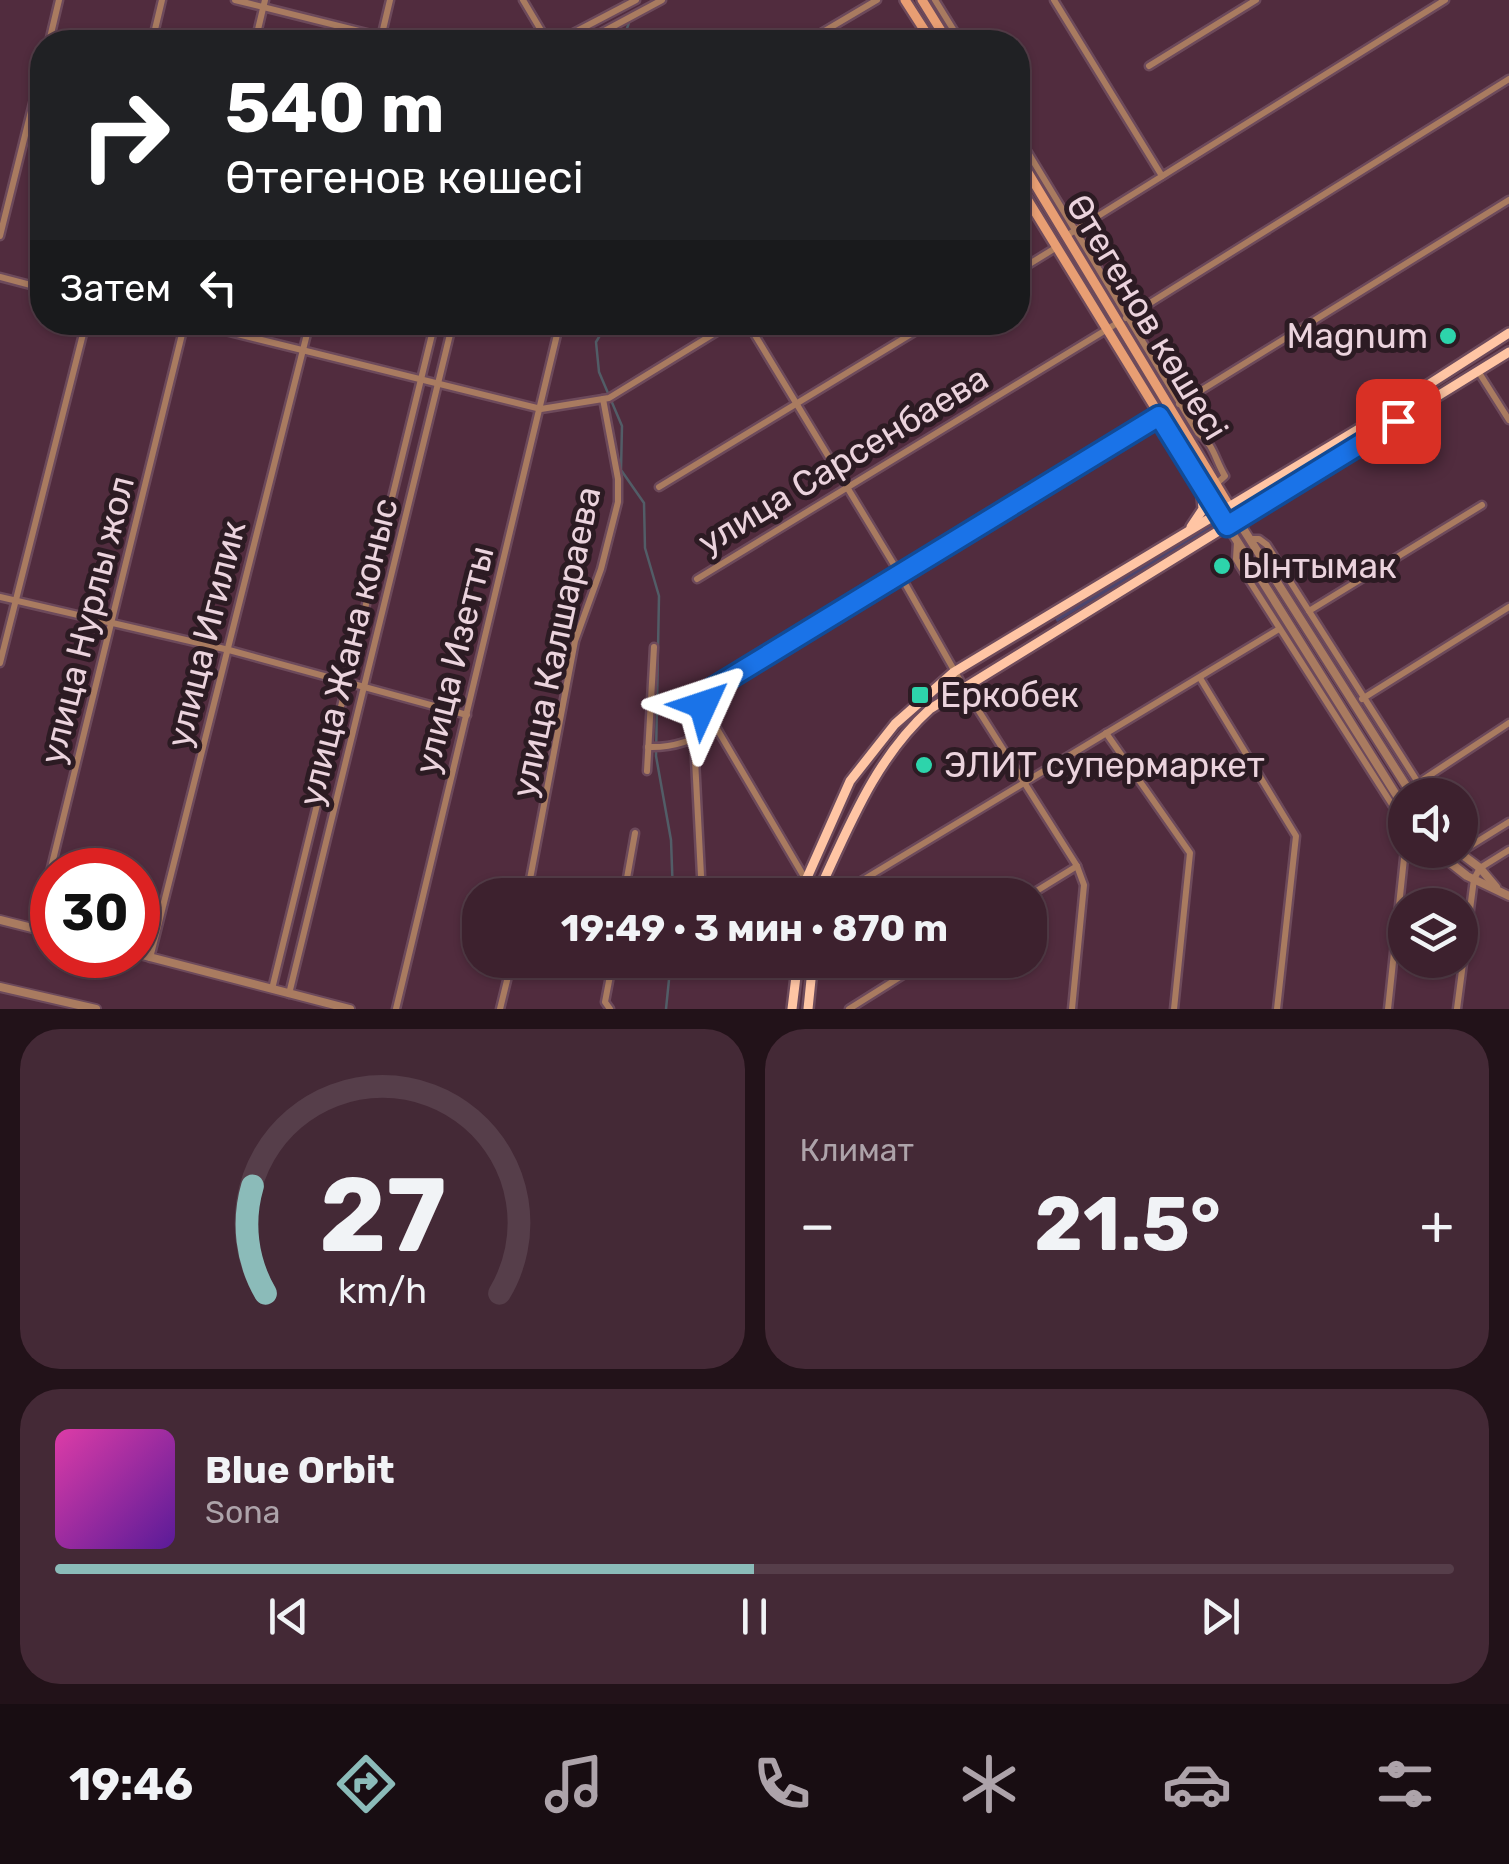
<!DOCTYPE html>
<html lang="ru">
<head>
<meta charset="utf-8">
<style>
  body { margin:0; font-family:Rubik,sans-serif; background:#442936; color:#f1f3f6; height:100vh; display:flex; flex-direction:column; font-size:38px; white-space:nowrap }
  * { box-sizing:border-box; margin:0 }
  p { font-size:32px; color:#ada3aa }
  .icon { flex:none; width:55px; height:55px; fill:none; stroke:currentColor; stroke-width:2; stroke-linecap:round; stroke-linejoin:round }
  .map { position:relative; height:1009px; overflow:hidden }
  .side { display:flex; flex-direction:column; gap:20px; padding:20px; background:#221219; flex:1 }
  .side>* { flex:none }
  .banner { position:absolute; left:30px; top:30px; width:1000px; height:305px; border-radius:40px; box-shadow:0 2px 8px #0004,0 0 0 2px #563e4a; background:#202124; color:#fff; overflow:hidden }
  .controls { position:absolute; left:1388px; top:778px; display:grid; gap:20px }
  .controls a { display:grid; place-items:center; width:90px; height:90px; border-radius:50%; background:#3d212e; box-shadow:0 2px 8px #0004,0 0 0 2px #563e4a; font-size:50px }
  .speed { position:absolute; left:30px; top:848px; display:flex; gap:20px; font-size:50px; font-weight:700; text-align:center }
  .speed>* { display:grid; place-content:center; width:130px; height:130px; border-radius:50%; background:#3d212e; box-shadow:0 2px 8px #0004,0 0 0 2px #563e4a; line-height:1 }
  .speed .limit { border:15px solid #d22; background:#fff; color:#111 }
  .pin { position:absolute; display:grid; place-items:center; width:85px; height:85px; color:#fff; margin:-42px; border-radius:20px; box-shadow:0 5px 15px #0006 }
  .me { position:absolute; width:110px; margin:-55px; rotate:48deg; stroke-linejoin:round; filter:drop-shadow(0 0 8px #0008) }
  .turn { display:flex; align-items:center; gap:35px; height:210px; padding:0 30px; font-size:45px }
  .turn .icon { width:130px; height:130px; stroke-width:2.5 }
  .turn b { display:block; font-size:70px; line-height:85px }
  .then { display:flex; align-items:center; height:95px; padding:0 30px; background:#0003; gap:20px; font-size:38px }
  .big { font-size:75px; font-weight:700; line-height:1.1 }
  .side .tile { flex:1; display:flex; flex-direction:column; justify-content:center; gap:15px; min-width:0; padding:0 35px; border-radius:40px; background:#442936 }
  .side .dial { align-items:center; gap:0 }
  .dial svg { height:260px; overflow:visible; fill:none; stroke:#563e4a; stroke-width:7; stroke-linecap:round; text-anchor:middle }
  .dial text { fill:#f1f3f6; stroke:none }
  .song { display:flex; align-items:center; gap:30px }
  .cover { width:120px; height:120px; border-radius:15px; background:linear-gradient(135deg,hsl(320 70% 55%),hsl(270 70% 35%)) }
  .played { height:10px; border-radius:5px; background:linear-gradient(90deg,#8bbbb9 50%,#563e4a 50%) }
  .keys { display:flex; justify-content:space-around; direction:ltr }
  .heat { display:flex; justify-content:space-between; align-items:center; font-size:55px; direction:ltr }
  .side .tiles { flex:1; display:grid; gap:20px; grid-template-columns:1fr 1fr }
  .tile:last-child { grid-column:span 2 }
  .trip { position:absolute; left:462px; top:878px; width:585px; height:100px; border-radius:40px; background:#3d212e; box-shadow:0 2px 8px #0004,0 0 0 2px #563e4a; font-weight:700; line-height:100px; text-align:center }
  .tab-bar { display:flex; height:160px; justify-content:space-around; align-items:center; background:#180d12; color:#ada3aa }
  .tab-bar .icon { width:70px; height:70px }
  .tab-bar .selected { color:#8bbbb9 }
  .tab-bar b { font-size:45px; color:#f1f3f6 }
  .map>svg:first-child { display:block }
</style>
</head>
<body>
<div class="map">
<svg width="1509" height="1009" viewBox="0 0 1509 1009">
  <rect width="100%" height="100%" fill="#512c3e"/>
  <path fill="#4c456e" d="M1215 519 1219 525 1057 622 1054 616Z"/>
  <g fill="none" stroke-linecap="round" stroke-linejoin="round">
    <g stroke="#525d67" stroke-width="2.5">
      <path d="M622 42 630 20"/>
      <path d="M608 322 596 342 599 372 622 426 621 470 644 503 645 548 659 596 656 756 671 840 673 895"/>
      <path d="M666 1009 671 960"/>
    </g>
    <g stroke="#6d4a5b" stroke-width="11">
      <g id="minor">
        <path d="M235 0 403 42"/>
        <path d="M523 0 548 42"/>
        <path d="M935 0 961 42"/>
        <path d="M1054 0 1162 176"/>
        <path d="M49 42 59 0"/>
        <path d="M152 42 162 0"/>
        <path d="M255 42 265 0"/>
        <path d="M380 42 390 0"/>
        <path d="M556 42 636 0"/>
        <path d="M584 42 662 0"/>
        <path d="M806 42 877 0"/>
        <path d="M1149 66 1256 0"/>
        <path d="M1018 136 1198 433C1214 444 1215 460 1225 476L1216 484"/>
        <path d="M0 236 42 67"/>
        <path d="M1066 236 1445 0"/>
        <path d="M1018 271 1057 247"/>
        <path d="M0 277 42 288"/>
        <path d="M1126 318 1509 79"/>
        <path d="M189 322 541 409 609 398 733 322"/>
        <path d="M747 322 899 573 963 686 1077 866 1084 885 1072 1009"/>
        <path d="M1478 371 1509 420"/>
        <path d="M1179 404 1509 200"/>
        <path d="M659 487 931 322"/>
        <path d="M1250 539H1259L1267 545 1426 795"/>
        <path d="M1237 542 1236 559 1240 566 1405 825"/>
        <path d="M697 579 1119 322"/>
        <path d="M0 597 229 650 467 715"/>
        <path d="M1309 611 1482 505"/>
        <path d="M0 663 86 322"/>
        <path d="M1200 678 1296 836 1277 1009"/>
        <path d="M1362 699 1509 607"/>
        <path d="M1106 733 1190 853 1174 1009"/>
        <path d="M694 740 702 895"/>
        <path d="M648 747C674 748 694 740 716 727"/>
        <path d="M647 771 654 647"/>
        <path d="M1418 783 1509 723"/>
        <path d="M1422 850 1432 857 1459 853 1509 822"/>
        <path d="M806 880 703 705 707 692 1159 416"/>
        <path d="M527 895 575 641 601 569 618 502V479L603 399"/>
        <path d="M624 895 635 833"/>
        <path d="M838 895 1279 629"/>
        <path d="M1030 895 1077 866"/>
        <path d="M36 929 185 322"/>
        <path d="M150 958 310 322"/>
        <path d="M272 989 435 322"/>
        <path d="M289 994 453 322"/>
        <path d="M396 1009 560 322"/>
        <path d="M500 1009 512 960"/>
        <path d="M610 1009 605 1002 613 960"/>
        <path d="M849 1009 927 960"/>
        <path d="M1388 1009 1405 849"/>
        <path d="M1457 1009 1474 879 1480 868 1509 850"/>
      </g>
    </g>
    <g stroke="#6d4a5b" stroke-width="12">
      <g id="tertiary">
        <path d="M1237 519 1412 795"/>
        <path d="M1227 525 1405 809"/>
        <path d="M1434 850 1467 876 1509 896"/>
        <path d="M1456 850 1480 868 1496 887"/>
        <path d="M0 920 52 933"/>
        <path d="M138 954 350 1009"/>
        <path d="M0 987 96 1009"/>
      </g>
    </g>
    <g stroke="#6d4a5b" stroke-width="14">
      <g id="secondary">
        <path d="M905 0 932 42"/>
        <path d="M922 0 948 42"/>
        <path d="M1018 156 1237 519"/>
        <path d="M1018 184 1227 525"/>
      </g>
    </g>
    <g stroke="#6d4a5b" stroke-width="14">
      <g id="primary">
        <path d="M1191 527 1203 509 1201 484"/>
        <path d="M805 895 806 880 850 781 895 724 954 672 1367 424 1509 333"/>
        <path d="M821 895 823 882C852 819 878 756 930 709L1509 352"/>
        <path d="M792 1009 798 960"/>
        <path d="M808 1009 813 960"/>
      </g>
    </g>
    <use href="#minor" stroke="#a97b60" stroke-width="6"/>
    <use href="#tertiary" stroke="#a97b60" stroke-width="8"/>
    <use href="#secondary" stroke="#e89e73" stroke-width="9"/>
    <use href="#primary" stroke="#ffc5a4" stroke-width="9"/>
  </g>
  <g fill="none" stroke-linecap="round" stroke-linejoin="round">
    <g stroke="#114b97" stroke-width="25">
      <path id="route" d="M703 705 707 692 1159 416 1227 526 1398 421"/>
    </g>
    <use href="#route" stroke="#1a73e8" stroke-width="18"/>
  </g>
  <g fill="#2dd4ab" stroke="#2c1b23" stroke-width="4">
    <circle cx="1448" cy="336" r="10"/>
    <circle cx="1222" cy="566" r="10"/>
    <rect x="910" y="685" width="20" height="20" rx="5"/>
    <circle cx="924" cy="765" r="10"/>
  </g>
  <g text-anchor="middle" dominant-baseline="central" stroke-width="10" stroke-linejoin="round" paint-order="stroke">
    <g font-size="35" fill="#ebd3dd" stroke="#2c1b23">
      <text transform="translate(1147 317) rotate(59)">Өтегенов көшесі</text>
      <text transform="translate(843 460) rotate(-31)">улица Сарсенбаева</text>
      <text transform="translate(87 620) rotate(-76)">улица Нурлы жол</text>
      <text transform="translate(206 634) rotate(-76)">улица Игилик</text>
      <text transform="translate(556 642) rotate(-78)">улица Калшараева</text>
      <text transform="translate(348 652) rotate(-76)">улица Жана коныс</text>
      <text transform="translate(454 660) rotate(-76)">улица Изетты</text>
    </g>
    <g font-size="35" fill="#ebd3dd" stroke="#2c1b23" text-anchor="start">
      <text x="1428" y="336" text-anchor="end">Magnum</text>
      <text x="1242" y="566">Ынтымак</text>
      <text x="940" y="695">Еркобек</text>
      <text x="944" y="765">ЭЛИТ супермаркет</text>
    </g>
  </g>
</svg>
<div class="controls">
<a><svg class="icon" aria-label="sound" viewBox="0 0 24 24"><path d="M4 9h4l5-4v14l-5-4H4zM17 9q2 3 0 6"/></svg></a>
<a><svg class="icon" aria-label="layers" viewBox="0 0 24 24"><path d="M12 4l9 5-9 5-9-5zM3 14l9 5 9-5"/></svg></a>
</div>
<div class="speed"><div class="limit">30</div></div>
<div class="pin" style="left:1398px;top:421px;background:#d93025"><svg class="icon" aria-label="arrive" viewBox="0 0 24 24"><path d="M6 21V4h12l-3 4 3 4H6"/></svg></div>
<svg class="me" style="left:703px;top:705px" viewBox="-20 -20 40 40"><path d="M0-17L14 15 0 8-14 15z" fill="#1a73e8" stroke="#fff" stroke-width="4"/></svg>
<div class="trip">19:49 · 3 мин · 870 m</div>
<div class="banner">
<div class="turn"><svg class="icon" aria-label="right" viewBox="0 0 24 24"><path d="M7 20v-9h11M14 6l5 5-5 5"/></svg><div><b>540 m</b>Өтегенов көшесі</div></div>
<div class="then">Затем<svg class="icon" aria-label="left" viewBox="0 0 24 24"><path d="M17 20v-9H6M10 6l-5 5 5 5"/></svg></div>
</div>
</div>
<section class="side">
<div class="tiles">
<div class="tile dial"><svg viewBox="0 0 100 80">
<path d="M14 69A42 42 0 1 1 86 69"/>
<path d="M14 69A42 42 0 0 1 10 36" stroke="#8bbbb9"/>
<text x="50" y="56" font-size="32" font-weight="700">27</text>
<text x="50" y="72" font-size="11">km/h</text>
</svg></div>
<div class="tile"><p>Климат</p>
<div class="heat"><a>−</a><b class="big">21.5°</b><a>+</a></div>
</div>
<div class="tile">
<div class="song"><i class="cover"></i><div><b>Blue Orbit</b><p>Sona</p></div></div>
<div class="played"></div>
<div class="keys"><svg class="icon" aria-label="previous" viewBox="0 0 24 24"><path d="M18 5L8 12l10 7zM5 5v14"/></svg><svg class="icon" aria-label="pause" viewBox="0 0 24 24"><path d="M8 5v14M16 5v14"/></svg><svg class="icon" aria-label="next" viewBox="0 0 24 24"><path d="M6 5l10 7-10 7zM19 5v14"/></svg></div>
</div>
</div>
</section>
<nav class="tab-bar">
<b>19:46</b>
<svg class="icon selected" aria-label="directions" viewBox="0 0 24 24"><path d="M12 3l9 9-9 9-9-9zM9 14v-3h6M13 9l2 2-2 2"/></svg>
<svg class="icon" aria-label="music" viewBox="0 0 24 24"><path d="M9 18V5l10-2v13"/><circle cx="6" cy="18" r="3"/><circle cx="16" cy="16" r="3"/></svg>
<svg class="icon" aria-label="phone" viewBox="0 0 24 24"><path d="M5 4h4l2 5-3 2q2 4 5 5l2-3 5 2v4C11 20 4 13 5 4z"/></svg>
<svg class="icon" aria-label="climate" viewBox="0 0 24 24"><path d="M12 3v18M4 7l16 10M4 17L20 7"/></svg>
<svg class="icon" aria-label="car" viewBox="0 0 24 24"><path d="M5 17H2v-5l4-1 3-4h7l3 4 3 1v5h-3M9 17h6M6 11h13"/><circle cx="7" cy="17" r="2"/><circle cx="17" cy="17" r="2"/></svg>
<svg class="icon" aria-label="filters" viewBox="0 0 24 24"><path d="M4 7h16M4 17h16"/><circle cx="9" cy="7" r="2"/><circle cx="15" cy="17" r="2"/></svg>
</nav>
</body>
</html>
